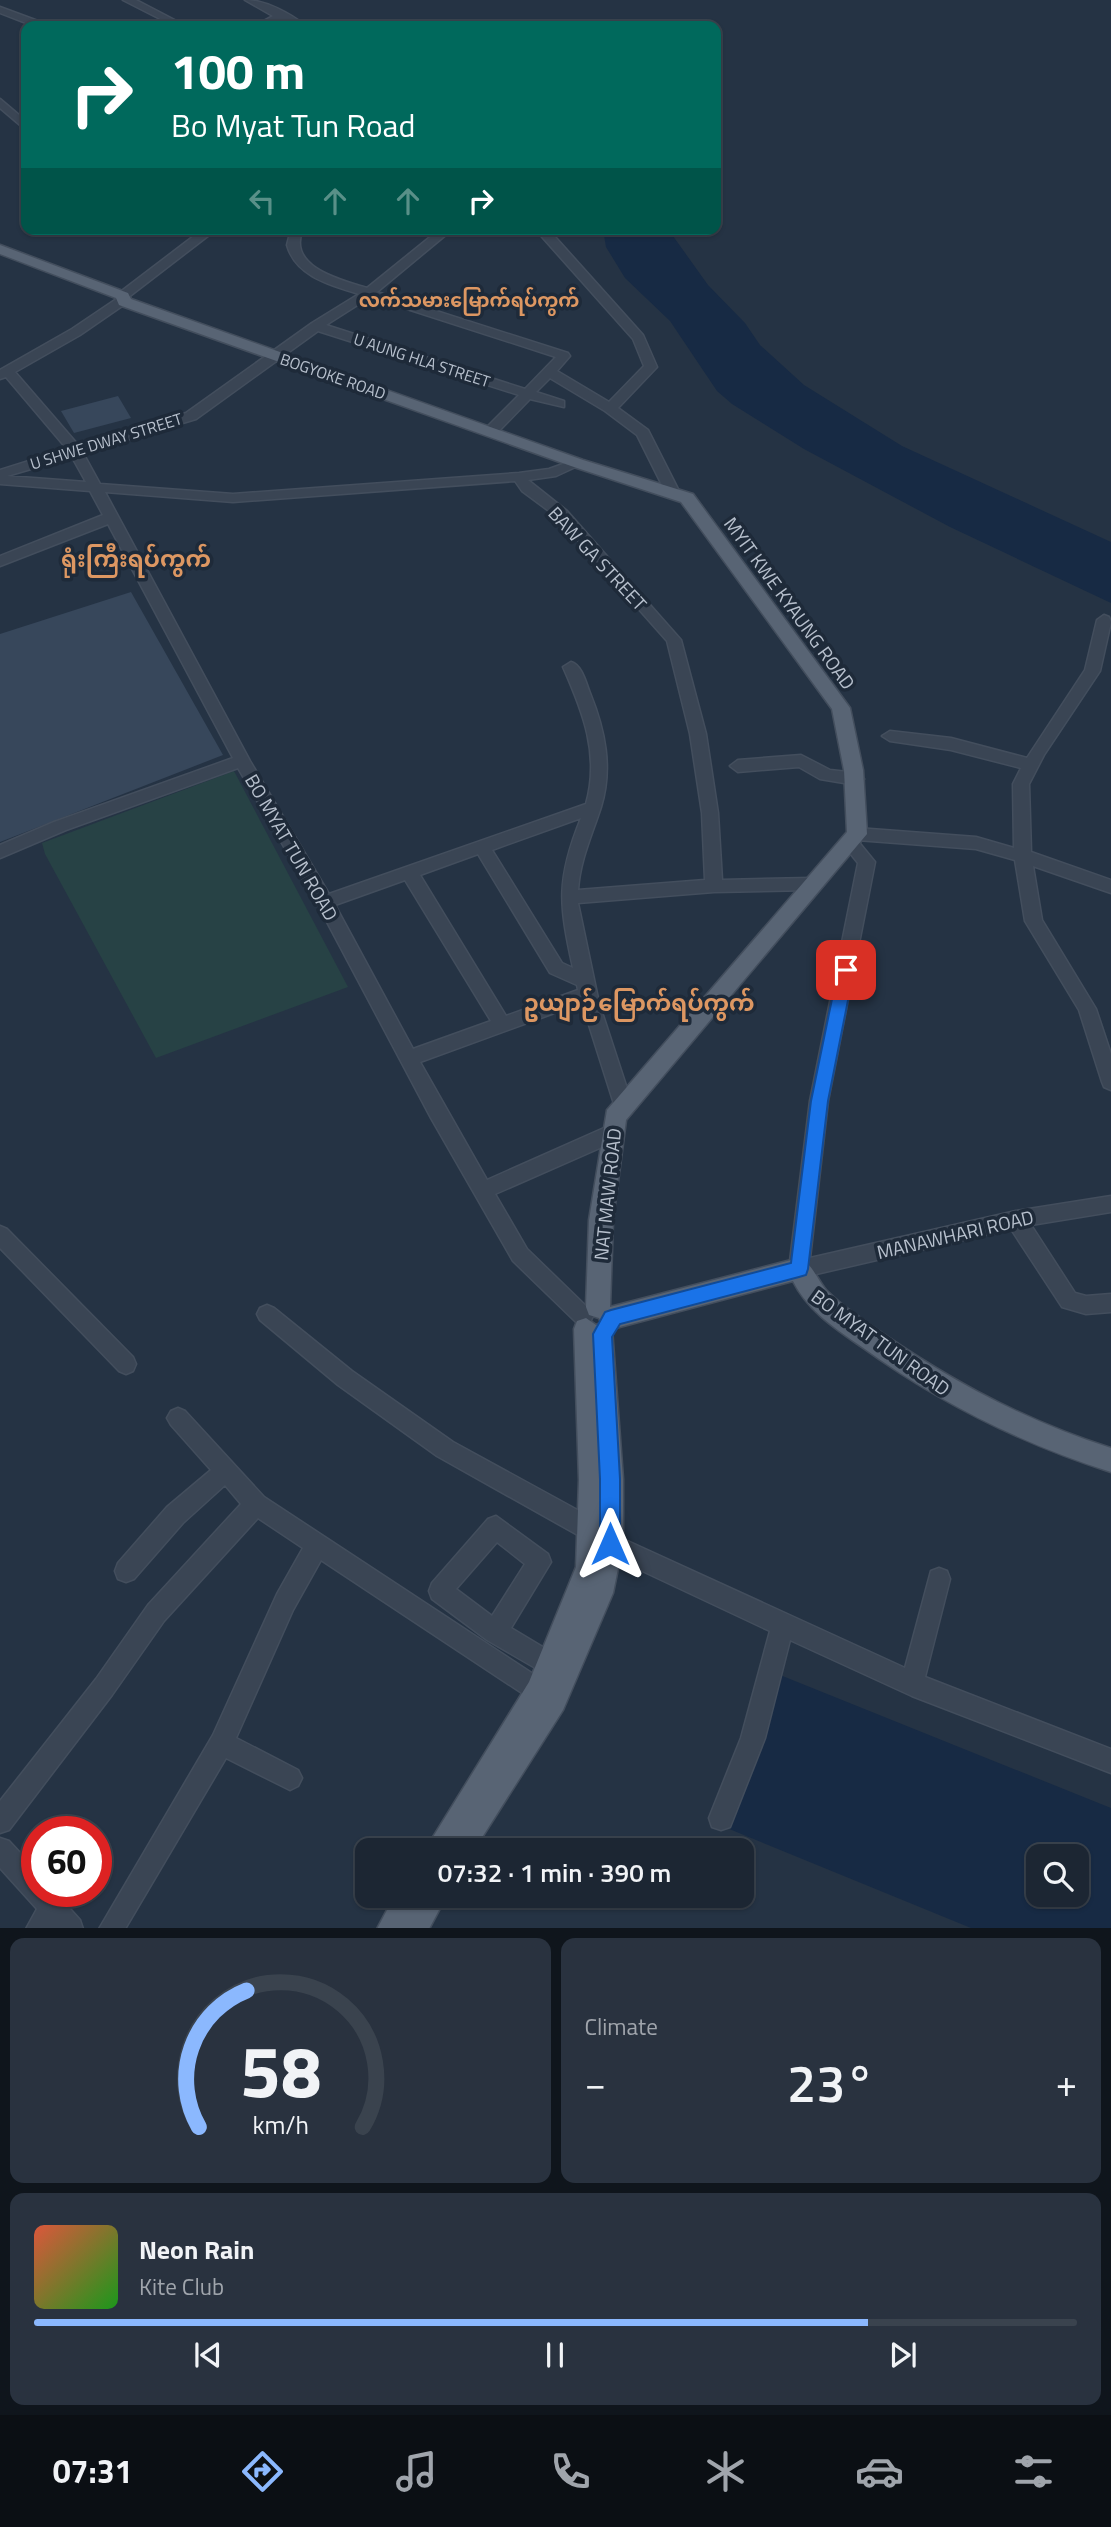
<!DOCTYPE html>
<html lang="en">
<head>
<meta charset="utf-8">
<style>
  body { margin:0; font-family:"Titillium Web","Noto Sans Myanmar",sans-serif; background:#29323f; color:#f1f3f6; height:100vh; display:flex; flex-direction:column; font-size:26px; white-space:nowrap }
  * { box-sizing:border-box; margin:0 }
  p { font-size:23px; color:#a0a5ac }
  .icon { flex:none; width:38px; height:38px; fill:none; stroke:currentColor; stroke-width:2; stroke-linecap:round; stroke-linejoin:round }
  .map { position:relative; height:1928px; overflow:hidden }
  .sheet { display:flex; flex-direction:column; gap:10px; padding:10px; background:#0f151c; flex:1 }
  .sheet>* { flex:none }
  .banner { position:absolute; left:21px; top:21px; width:700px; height:214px; border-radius:14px; box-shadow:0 2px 5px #0004,0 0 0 2px #3a434e; background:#00695c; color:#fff; overflow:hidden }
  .tools { position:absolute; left:1026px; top:1844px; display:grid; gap:14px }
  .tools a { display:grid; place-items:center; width:63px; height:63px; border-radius:14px; background:#1c2633; box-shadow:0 2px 5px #0004,0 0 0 2px #3a434e; font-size:35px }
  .speed { position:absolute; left:21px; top:1816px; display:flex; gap:14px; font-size:35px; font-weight:700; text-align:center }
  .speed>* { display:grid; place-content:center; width:91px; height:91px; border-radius:50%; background:#1c2633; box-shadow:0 2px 5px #0004,0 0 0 2px #3a434e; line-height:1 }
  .speed .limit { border:10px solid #d22; background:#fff; color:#111 }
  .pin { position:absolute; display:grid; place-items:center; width:60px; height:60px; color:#fff; margin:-30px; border-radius:14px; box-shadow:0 4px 10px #0006 }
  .me { position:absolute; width:77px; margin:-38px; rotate:0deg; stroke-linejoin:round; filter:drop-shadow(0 0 5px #0008) }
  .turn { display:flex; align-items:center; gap:24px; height:147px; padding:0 35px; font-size:32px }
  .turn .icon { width:91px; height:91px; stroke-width:2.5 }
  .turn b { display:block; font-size:49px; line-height:60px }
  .lanes { display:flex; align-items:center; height:66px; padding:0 35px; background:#0003; justify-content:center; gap:35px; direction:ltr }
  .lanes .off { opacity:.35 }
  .big { font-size:52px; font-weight:600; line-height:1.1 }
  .sheet .card { flex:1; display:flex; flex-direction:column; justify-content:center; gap:10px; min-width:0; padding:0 24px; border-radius:14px; background:#29323f }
  .sheet .dial { align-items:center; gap:0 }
  .dial svg { height:182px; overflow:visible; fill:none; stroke:#3a434e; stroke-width:7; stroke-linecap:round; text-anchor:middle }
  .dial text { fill:#f1f3f6; stroke:none }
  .song { display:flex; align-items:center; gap:21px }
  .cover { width:84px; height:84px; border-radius:10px; background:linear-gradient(135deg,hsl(10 70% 55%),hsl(120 70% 35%)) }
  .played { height:7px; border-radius:4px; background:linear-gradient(90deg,#8bb8fe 80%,#3a434e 80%) }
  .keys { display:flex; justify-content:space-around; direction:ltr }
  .heat { display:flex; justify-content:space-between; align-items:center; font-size:38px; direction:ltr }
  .sheet .tiles { flex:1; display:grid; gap:10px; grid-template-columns:1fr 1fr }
  .card:last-child { grid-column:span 2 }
  .trip { position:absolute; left:355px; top:1838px; width:399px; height:70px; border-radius:14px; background:#1c2633; box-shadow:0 2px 5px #0004,0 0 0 2px #3a434e; font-weight:600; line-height:70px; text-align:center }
  .tabs { display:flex; height:112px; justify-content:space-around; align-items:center; background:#0b0f14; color:#a0a5ac }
  .tabs .icon { width:49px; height:49px }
  .tabs .selected { color:#8bb8fe }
  .tabs b { font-size:32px; color:#f1f3f6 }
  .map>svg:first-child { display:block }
</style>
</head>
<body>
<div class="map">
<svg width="1111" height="1929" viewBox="0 0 1111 1929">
  <rect width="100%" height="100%" fill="#253344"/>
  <path fill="#274245" d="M234 771 348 987 156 1058 45 854 42 843Z"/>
  <g fill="#172a44" fill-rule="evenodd">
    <path d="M603 229H668L708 285 745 323 760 345 804 385 902 446 1111 542V603L950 527 804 449 732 404 717 391 670 321 625 278 606 247Z"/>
    <path d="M780 1675 1111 1808V1928H971L722 1826ZM1038 1857H1076V1895H1038Z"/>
  </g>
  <g fill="#37475b">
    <path d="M118 396 131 418 74 433 61 411Z"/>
    <path d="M131 592 223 755 0 842V634Z"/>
  </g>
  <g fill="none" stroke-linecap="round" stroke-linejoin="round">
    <g stroke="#434e5d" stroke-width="3">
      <g id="minor">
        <path d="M123 0H136L186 26H174Z"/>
        <path d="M245 0C266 0 291 14 306 26H294L281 20 267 26H254L273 16Z"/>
        <path d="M0 7 46 24 47 26H34L0 13Z"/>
        <path d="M0 99 26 121V130L0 108Z"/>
        <path d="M203 229H217L126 299 125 304 80 335 15 372 79 446 186 413 312 323 359 294C331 285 296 277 287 245L291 229H303C286 267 341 280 367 288L440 229H453L377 292 568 353 570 356 557 371 609 402 644 366 633 339 535 229H548L643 335 657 367 618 408 648 430 681 495 674 499 667 495 637 435 605 411 550 378 536 392 564 401V407L530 399 495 435 490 436 483 432 485 429 519 395 318 331 196 419 83 453 100 484 233 494 519 473 549 469 577 459 584 463 556 476 528 480 567 511 681 640 706 734 718 813 722 880 812 878 820 884 812 890 714 892 578 903 599 1003 633 1107 631 1112 624 1115 617 1112 615 1107 582 1003 420 1062 487 1180 604 1128 611 1126 618 1128 620 1134 618 1140 495 1194 527 1249 590 1310 593 1316 590 1322 583 1325 576 1322 513 1261 431 1118 318 905 238 768 66 830 0 858V845L54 822 233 758 108 524 0 566V556L103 515 90 491 0 484V470L67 449 6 377 0 379V370L72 329 118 298 119 293ZM370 297 556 357 525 389 326 325ZM72 457 86 482 7 476ZM515 481 522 491 557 517 667 641 690 734 702 813 705 880 578 890C580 860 592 835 601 807 613 768 605 730 590 693 586 683 582 665 571 662L563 667C583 712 600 755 586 804L329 894 250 761 105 492 233 502ZM581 818C556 880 559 904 573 968L562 963 492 850ZM478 854 550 973 577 985 578 990 506 1016 420 875ZM405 880 491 1021 413 1049 335 905Z"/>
        <path d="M1104 615 1109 617 1111 622 1100 671 1044 755 1029 784 1031 852 1111 880V893L1033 866 1042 920 1096 1009 1111 1054V1090L1104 1087 1102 1082 1079 1010 1025 921 1015 860 976 849 857 840 875 862 828 1101 810 1258 1016 1211 1111 1196V1212L1031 1225 1075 1293 1086 1296 1111 1294V1312L1086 1314 1062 1307 1011 1229 799 1278 792 1275 789 1269 810 1101 858 863 842 843 844 839 851 837V830L857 828 976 837 1014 848 1013 784 1021 768 951 750 890 741 882 736 890 731 951 738 1027 758 1085 670 1097 620Z"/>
        <path d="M801 755 830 770 856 773 864 779 856 785 820 779 799 767 738 772 730 766 738 760Z"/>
        <path d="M0 1226 7 1229 133 1357 136 1364 133 1371 126 1374 119 1371 0 1248Z"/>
        <path d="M267 1305 274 1308 352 1371 453 1442 601 1523 604 1531 601 1539 593 1542 585 1539 437 1456 338 1385 260 1320 257 1314 260 1308Z"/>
        <path d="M178 1408 185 1411 264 1497 556 1689 560 1697 556 1705 548 1709 540 1705 321 1560 293 1610 236 1738 298 1770 302 1778 298 1786 290 1790 226 1758 125 1929H99L213 1735 277 1594 303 1548 258 1518 164 1621 112 1695 9 1830 0 1833V1801L96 1679 148 1605 241 1504 225 1485 183 1523 134 1579 126 1582 118 1579 115 1571 118 1563 167 1507 211 1470 171 1425 167 1418 171 1411Z"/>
        <path d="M496 1516 548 1554 551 1562 511 1628 566 1661 570 1669 566 1677 558 1681 487 1640 432 1599 429 1591 432 1583 488 1519ZM497 1542 525 1564 492 1616 456 1589Z"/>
        <path d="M610 1533 905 1668 931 1571 939 1568 947 1571 950 1579 925 1677 1111 1749V1773L912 1696 790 1640 765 1738 730 1827 721 1830 712 1827 709 1818 741 1738 770 1631 602 1552 599 1544 602 1536Z"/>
        <path d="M0 1838 9 1841 37 1871V1892H55L80 1920 83 1929H26L37 1909 0 1868Z"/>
      </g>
    </g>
    <g stroke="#434e5d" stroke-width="3">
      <g id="major">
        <path d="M0 245 128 293 131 299 583 460 693 494 850 708 863 770 867 834 626 1120 613 1220 610 1307 799 1258C812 1263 817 1279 826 1290 835 1299 845 1307 855 1314 935 1372 1016 1418 1111 1448V1472C1020 1443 940 1403 862 1347 836 1329 808 1311 793 1281L612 1329 623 1479V1544L613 1593 563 1710 474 1850H425L529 1682 576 1567 579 1480 574 1329 577 1321 586 1318 596 1325 601 1323 599 1318 589 1315 586 1307 589 1220 607 1110 847 832 844 770 832 709 681 502 571 466 119 305 116 298 0 254Z"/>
        <path d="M395 1895H447L429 1929H377Z"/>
      </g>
    </g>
    <use href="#minor" fill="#3a4554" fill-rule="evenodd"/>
    <use href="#major" fill="#586474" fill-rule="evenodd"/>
  </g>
  <path fill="#1a73e8" stroke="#114b97" stroke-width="2" d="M846 964 854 970 828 1101 808 1269 806 1275 799 1277 620 1324 612 1337 620 1479V1544L617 1551 610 1554 603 1551 600 1544V1479L593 1334 605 1312 611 1310 791 1263 811 1101 838 970Z"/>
  <g text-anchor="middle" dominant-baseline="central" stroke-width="7" stroke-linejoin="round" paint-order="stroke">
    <g font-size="16" fill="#b7c0cd" stroke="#1e2a39">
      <text transform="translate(422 360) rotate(18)">U AUNG HLA STREET</text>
      <text transform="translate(333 376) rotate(19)">BOGYOKE ROAD</text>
      <text transform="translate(106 441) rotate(-17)">U SHWE DWAY STREET</text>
    </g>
    <g font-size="19" font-weight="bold" fill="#dd9762" stroke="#1e2a39">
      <text x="469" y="299">လက်သမားမြောက်ရပ်ကွက်</text>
    </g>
    <g font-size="19" fill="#b7c0cd" stroke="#1e2a39">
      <text transform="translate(598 558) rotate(47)">BAW GA STREET</text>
      <text transform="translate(790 603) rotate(54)">MYIT KWE KYAUNG ROAD</text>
      <text transform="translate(292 847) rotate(60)">BO MYAT TUN ROAD</text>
      <text transform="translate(607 1194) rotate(-84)">NAT MAW ROAD</text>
      <text transform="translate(955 1234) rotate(-13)">MANAWHARI ROAD</text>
      <text transform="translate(881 1342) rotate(36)">BO MYAT TUN ROAD</text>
    </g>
    <g font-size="23" font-weight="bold" fill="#dd9762" stroke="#1e2a39">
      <text x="136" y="558">ရုံးကြီးရပ်ကွက်</text>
      <text x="639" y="1002">ဥယျာဉ်မြောက်ရပ်ကွက်</text>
    </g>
  </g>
</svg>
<div class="tools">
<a><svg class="icon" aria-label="search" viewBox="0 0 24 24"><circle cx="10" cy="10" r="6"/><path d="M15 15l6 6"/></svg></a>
</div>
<div class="speed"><div class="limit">60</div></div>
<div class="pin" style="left:846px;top:970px;background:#d93025"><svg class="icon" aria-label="arrive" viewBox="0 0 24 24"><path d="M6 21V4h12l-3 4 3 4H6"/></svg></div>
<svg class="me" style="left:610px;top:1544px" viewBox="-20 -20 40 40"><path d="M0-17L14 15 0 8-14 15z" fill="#1a73e8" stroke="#fff" stroke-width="4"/></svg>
<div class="trip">07:32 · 1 min · 390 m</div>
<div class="banner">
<div class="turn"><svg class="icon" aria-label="right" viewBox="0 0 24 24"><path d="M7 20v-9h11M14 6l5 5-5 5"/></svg><div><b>100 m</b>Bo Myat Tun Road</div></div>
<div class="lanes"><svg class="icon off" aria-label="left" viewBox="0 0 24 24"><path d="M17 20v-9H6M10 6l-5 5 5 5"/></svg><svg class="icon off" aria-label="ahead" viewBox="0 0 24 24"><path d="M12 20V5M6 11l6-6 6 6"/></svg><svg class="icon off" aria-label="ahead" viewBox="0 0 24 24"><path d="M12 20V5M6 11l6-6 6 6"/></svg><svg class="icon" aria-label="right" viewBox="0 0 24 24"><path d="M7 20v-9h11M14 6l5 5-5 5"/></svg></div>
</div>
</div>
<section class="sheet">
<div class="tiles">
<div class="card dial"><svg viewBox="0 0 100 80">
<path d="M14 69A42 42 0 1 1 86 69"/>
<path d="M14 69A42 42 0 0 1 35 9" stroke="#8bb8fe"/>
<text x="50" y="56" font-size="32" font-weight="700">58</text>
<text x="50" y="72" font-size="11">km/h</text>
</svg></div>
<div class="card"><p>Climate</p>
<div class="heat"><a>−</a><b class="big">23°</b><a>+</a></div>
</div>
<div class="card">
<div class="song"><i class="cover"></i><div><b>Neon Rain</b><p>Kite Club</p></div></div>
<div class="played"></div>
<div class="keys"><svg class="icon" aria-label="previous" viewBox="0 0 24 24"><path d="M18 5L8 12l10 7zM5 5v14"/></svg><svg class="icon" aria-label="pause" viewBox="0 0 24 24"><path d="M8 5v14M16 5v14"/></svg><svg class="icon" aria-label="next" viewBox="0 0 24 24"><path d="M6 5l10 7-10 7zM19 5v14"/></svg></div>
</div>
</div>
</section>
<nav class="tabs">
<b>07:31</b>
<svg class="icon selected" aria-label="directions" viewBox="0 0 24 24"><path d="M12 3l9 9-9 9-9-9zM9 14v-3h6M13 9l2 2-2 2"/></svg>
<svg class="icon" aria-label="music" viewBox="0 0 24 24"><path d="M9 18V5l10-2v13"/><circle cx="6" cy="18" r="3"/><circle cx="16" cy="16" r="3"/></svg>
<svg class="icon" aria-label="phone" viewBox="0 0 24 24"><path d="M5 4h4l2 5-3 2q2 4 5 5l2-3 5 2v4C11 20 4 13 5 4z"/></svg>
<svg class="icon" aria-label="climate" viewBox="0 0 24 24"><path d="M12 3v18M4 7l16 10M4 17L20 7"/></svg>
<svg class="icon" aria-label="car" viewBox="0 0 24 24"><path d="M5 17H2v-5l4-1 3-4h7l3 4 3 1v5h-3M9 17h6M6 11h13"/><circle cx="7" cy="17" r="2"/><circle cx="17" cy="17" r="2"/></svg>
<svg class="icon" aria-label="filters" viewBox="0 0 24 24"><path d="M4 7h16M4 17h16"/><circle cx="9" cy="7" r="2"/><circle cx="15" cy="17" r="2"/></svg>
</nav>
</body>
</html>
